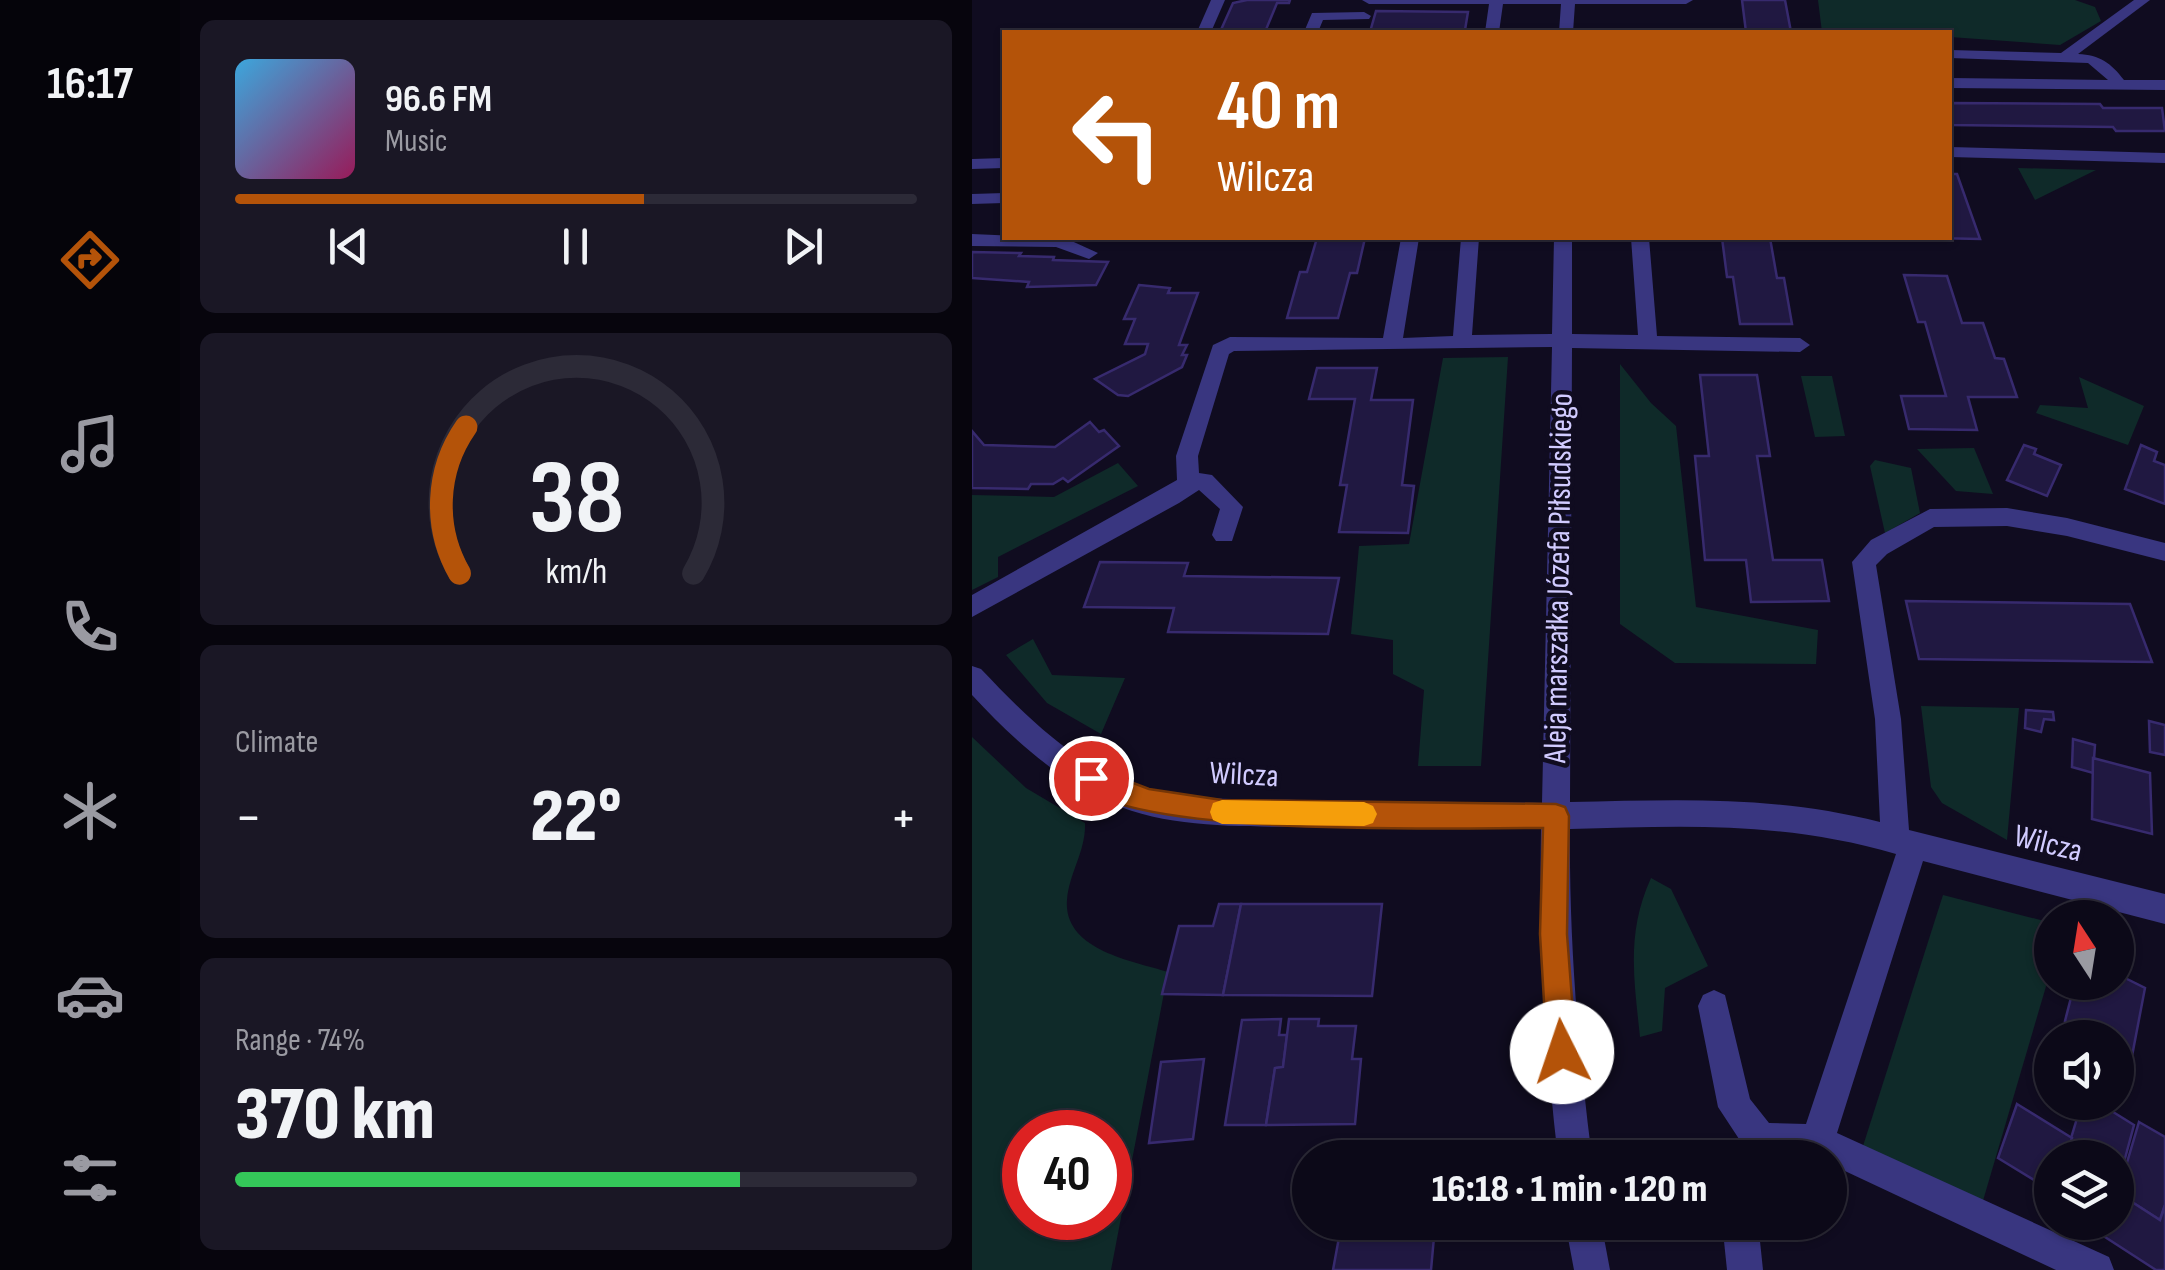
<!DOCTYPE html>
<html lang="en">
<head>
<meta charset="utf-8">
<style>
  body { margin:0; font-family:"Sofia Sans Condensed",sans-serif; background:#1a1725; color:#f1f3f6; height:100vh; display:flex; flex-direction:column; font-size:38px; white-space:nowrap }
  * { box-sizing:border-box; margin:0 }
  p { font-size:32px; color:#9a9aa2 }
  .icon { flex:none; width:55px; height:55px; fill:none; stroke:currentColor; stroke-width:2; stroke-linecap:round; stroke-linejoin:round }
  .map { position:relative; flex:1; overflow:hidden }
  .side { display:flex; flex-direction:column; gap:20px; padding:20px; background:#07050d; width:792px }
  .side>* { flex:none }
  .banner { position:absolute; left:30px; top:30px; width:950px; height:210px; border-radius:0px; box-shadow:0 2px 8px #0004,0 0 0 2px #2c2a37; background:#b45309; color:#fff; overflow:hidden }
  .needle { width:65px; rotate:348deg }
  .fabs { position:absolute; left:1062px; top:900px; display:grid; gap:20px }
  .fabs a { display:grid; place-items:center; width:100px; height:100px; border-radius:50%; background:#0c0918; box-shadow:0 2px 8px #0004,0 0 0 2px #2c2a37; font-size:50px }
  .speed { position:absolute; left:30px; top:1110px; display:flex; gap:20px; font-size:50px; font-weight:700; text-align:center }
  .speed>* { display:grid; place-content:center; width:130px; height:130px; border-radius:50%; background:#0c0918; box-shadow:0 2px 8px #0004,0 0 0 2px #2c2a37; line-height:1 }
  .speed .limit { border:15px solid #d22; background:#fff; color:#111 }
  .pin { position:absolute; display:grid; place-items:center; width:85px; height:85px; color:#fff; margin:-42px; border:5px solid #fff; border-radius:50%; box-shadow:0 2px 10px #0007 }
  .me { position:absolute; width:110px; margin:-55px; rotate:356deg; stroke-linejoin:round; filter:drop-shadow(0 0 8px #0008) }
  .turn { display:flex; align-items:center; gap:35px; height:210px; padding:0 50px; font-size:45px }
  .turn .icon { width:130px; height:130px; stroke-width:2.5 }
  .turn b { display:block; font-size:70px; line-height:85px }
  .big { font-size:75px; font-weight:800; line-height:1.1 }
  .side .widget { flex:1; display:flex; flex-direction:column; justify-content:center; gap:15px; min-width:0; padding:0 35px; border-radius:15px; background:#1a1725 }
  .side .dial { align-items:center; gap:0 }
  .dial svg { height:260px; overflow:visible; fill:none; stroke:#2c2a37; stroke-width:7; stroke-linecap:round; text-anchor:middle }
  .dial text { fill:#f1f3f6; stroke:none }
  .song { display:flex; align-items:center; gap:30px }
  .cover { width:120px; height:120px; border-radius:15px; background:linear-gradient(135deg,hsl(200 70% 55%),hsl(330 70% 35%)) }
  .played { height:10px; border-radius:5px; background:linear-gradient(90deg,#b45309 60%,#2c2a37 60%) }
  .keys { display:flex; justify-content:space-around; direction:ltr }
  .heat { display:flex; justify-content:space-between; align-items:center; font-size:55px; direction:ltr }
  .charge { height:15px; border-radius:8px; background:linear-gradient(90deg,#34c759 74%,#2c2a37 0) }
  .trip { position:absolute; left:320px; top:1140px; width:555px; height:100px; border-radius:50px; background:#0c0918; box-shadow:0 2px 8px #0004,0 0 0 2px #2c2a37; font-weight:800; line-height:100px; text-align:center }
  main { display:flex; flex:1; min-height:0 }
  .tab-bar { display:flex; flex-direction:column; width:180px; justify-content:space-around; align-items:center; background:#05040a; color:#9a9aa2 }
  .tab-bar .icon { width:70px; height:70px }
  .tab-bar .on { color:#b45309 }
  .tab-bar b { font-size:45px; color:#f1f3f6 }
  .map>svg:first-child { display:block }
</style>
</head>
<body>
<main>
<nav class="tab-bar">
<b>16:17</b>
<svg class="icon on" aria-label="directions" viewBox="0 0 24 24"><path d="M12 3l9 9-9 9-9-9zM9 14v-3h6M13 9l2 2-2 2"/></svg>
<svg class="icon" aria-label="music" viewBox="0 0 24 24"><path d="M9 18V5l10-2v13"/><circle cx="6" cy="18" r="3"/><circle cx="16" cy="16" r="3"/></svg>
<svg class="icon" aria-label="phone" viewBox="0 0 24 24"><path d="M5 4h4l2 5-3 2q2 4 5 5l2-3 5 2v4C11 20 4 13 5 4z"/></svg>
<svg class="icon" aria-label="climate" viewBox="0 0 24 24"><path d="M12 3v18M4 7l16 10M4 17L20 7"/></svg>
<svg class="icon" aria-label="car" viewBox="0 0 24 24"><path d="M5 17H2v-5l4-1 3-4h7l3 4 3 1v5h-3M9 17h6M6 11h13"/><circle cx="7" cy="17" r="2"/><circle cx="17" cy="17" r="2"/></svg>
<svg class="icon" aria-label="filters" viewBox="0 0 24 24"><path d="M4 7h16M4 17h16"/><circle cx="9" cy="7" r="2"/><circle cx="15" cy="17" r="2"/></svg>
</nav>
<section class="side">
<div class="widget">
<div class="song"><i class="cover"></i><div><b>96.6 FM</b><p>Music</p></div></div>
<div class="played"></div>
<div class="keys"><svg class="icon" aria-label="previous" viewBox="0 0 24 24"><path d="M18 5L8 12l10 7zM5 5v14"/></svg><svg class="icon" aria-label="pause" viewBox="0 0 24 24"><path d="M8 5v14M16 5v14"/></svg><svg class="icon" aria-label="next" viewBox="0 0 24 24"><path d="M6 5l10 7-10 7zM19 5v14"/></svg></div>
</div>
<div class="widget dial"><svg viewBox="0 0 100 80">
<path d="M14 69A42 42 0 1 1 86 69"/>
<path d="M14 69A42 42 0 0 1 16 24" stroke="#b45309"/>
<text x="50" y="56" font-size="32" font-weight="700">38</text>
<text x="50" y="72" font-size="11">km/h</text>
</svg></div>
<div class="widget"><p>Climate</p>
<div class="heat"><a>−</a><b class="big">22°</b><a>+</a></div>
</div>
<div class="widget"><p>Range · 74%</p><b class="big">370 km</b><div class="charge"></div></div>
</section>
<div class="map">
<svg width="1193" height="1270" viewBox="0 0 1193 1270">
  <rect width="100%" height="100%" fill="#100c20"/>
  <g fill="#0f2a29" fill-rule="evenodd">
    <path d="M1103 0 1123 7 1129 21 1088 45 978 37V32H850L846 0Z"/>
    <path d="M1046 168 1124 170 1063 200Z"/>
    <path d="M536 357 509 766H446L452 690 421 674V640L379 634 387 546 437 544 471 358Z"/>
    <path d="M648 364 679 403 704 426 724 607 846 630 844 664 703 663 648 624Z"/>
    <path d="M829 376H860L873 436 843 437Z"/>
    <path d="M1107 377 1172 406 1156 445 1064 413 1068 405 1116 408Z"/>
    <path d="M1002 448 1021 494 984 491 945 449Z"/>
    <path d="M903 460 939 468 948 513 913 533 898 466Z"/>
    <path d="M146 463 166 486 26 557V577L0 590V495L82 497Z"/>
    <path d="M61 639 80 675 153 678 129 734 75 703 34 655Z"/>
    <path d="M949 706 1047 708 1035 840 970 803 959 787Z"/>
    <path d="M0 737 54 788 113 823C114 851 97 873 95 900 91 950 160 961 196 972L139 1270H0ZM52 1132H138V1218H52Z"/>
    <path d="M679 878 699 889 736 966 693 988 690 1031 668 1037C662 979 654 933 679 878Z"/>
    <path d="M971 895 1080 923V966L1010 1204 891 1146Z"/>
  </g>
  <g fill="#201841" stroke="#372a6e" stroke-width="2.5">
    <path d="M275 0H318L317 3H305L293 32H248L261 3Z"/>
    <path d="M770 0H813L819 32H774Z"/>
    <path d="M404 11 496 12 493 30 499 32H398Z"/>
    <path d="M978 103 1128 104 1131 108H1190L1193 131H1144L1141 127 978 125Z"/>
    <path d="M978 174H985L1008 239 960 238H978Z"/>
    <path d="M345 238H393L385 273H378L366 318H315L328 272H335Z"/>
    <path d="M750 238H798L805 278H812L820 324H768L761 277H755Z"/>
    <path d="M0 252 49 253 47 256 82 257 81 260 136 262 124 285 55 287 57 282 0 278Z"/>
    <path d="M932 275 975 276 990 323H1011L1023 358 1032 359 1045 397H996L1005 430 937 429 929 396H974L953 322H946Z"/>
    <path d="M167 285 198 288 196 293H226L207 345H215L210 355H215L210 367 156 396 146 395 123 379 173 354 176 344H153L163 319H152Z"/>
    <path d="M345 368H405L399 400H441L430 485 442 486 436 533 367 532 375 485H368L383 399H337Z"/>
    <path d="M728 375H785L798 456H785L801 560H850L857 601 779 602 774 560H733L723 456H737Z"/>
    <path d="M118 422 127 432 132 430 147 446 96 482 91 478 81 484H59L56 489 0 488V431L12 445 83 447Z"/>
    <path d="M1052 445 1064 449 1062 454 1089 465 1075 496 1035 480Z"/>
    <path d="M1169 445 1185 452 1182 461 1193 465V504L1153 489Z"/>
    <path d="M128 562 216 563 212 576 367 578 356 634 196 632 202 608 112 607Z"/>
    <path d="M934 601 1158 604 1180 662 947 659Z"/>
    <path d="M1054 710 1081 712 1082 720 1072 719 1069 732 1053 728Z"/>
    <path d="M1177 721 1193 725V755L1178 752Z"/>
    <path d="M1101 739 1123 745 1121 773 1100 767Z"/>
    <path d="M1121 758 1178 773 1180 834 1120 819Z"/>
    <path d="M247 904H269L251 995 190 994 207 926H241Z"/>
    <path d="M269 904H410L400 996 251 995Z"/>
    <path d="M1145 974 1173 988 1160 1056 1145 1048V1038H1111L1113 1031 1093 1021 1103 982H1145Z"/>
    <path d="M309 1019 307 1035H315L311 1067 303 1068 294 1125H253L270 1020Z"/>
    <path d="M317 1019H347L346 1026H384L380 1059H389L383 1124 294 1125 303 1068 311 1067Z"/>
    <path d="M232 1059 221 1139 177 1143 189 1062Z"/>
    <path d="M1110 1102H1125L1162 1125 1145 1188V1158H1093Z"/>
    <path d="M1045 1104 1100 1138 1093 1158H1080V1191L1026 1158Z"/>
    <path d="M1167 1122 1193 1137V1205L1188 1220 1146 1193Z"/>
    <path d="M1146 1193 1188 1220 1193 1205V1270H1184L1133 1237 1138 1222H1145Z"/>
    <path d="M368 1232 462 1237 459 1270H361Z"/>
  </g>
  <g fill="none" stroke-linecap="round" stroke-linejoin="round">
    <g fill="#393680" fill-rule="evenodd">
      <path d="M239 0H253L239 32H225Z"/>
      <path d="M390 0H721L714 4H603L601 32H587L589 4H531L527 32H513L517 4H397Z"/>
      <path d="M1162 0H1178L1106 54C1128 55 1139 63 1152 80H1193V90L978 88V78L1136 80 1116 63 978 58V50L1089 53Z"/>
      <path d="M392 12 399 16 397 19 351 20 346 32H332L340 13Z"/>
      <path d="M978 147 1193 153V163L978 157Z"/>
      <path d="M32 158V168L0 169V159Z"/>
      <path d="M32 193V203L0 204V194Z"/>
      <path d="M0 234 93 238 126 253 117 259 84 247 0 246Z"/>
      <path d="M429 238H447L431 338 481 336 489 238H507L500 335 580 334 582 238H600V334L666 335 659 238H677L685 336 828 338 838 345 828 352 600 348 598 802C707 800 800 795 908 822L903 719 880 562 899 540 958 509 1035 508 1095 518 1193 543V561L1095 536 1035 526 962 527 915 554 904 565 929 719 937 830 1193 894V924L951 861 865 1133 1137 1257 1142 1270H1084L858 1164V1158H762L769 1142 746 1107 726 1006 731 995 742 990 753 995 778 1099 797 1123 834 1124 924 854C812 821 713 826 598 829 597 940 606 1048 620 1158H586C573 1047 567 940 569 829 493 828 417 828 340 827 273 826 192 830 130 799 78 773 39 737 0 695V666L9 669C50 712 90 753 145 778 197 803 276 799 333 800 412 801 491 802 570 803L580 347 262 351 257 354 226 456 227 473 240 475 271 507 260 541H244L240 535 248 509 227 490 207 503 0 617V595L205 480 204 456 241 345 258 337 411 338Z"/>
      <path d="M593 1222H629L638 1270H602Z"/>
      <path d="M750 1222H786L791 1270H755Z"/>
    </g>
  </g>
  <path fill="#b45309" stroke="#753606" stroke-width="2.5" d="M119 767 177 789 250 800 584 804 593 807 597 816 595 934 604 1052 600 1062 590 1066 579 1062 575 1052 568 934 571 828C499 827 134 840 106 778L110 770Z"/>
  <path fill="#f59e0b" d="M250 800 392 802 401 806 405 814 401 823 392 826 250 824 241 820 238 812 241 803Z"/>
  <g text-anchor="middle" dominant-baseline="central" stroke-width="9" stroke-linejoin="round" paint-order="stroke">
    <g font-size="32" fill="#d1cbff" stroke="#100c20">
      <text transform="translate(587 578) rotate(-89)">Aleja marszałka Józefa Piłsudskiego</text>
      <text transform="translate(272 775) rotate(3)">Wilcza</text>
      <text transform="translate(1076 844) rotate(14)">Wilcza</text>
    </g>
  </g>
</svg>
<div class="fabs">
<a><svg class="needle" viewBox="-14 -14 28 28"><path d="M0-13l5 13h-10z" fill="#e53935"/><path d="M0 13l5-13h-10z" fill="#9a9aa2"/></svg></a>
<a><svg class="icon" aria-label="sound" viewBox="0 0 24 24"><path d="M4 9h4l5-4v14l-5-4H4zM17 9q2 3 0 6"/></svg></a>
<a><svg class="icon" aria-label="layers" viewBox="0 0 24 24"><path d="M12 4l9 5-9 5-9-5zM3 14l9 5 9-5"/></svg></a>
</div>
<div class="speed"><div class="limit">40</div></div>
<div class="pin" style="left:119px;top:778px;background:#d93025"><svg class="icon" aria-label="arrive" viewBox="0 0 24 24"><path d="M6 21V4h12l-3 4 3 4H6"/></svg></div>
<svg class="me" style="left:590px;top:1052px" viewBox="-20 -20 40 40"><circle r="19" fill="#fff"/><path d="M0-13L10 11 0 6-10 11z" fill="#b45309"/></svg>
<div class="trip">16:18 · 1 min · 120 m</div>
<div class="banner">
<div class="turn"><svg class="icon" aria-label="left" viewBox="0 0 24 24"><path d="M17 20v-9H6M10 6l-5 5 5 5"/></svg><div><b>40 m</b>Wilcza</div></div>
</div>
</div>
</main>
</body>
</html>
